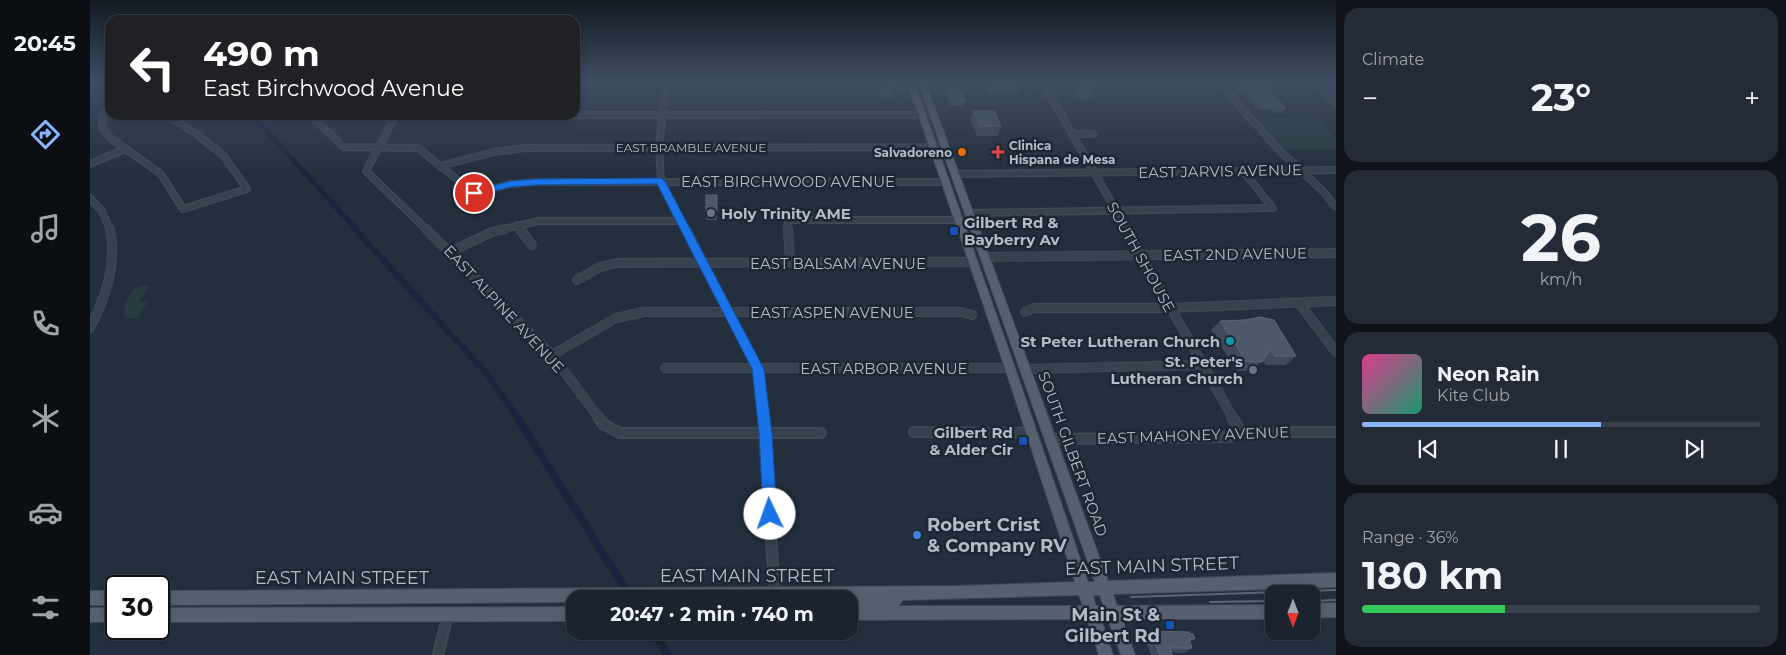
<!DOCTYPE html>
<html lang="en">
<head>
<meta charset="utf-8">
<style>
  body { margin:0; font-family:Montserrat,sans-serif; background:#242b36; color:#f1f3f6; height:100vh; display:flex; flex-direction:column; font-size:19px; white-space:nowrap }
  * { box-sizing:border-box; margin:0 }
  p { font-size:16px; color:#a0a4aa }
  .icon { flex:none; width:28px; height:28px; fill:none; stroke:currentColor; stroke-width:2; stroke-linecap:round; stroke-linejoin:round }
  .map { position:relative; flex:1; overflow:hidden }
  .sheet { display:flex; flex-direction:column; gap:8px; padding:8px; background:#0f1319; width:450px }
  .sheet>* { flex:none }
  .banner { position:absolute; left:15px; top:15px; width:475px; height:105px; border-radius:15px; box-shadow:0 2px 8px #0003,0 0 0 1px #39404a; background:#202124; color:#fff; overflow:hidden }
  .needle { width:32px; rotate:180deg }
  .tools { position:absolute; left:1175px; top:585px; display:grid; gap:10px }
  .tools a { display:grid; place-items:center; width:55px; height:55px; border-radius:10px; background:#1b232e; box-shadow:0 2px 8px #0003,0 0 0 1px #39404a; font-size:25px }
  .speed { position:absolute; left:15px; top:575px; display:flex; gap:10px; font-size:25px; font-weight:700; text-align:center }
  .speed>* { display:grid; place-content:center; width:65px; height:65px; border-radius:50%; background:#1b232e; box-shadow:0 2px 8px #0003,0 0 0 1px #39404a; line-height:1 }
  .speed .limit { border:2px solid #111; border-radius:8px; background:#fff; color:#111 }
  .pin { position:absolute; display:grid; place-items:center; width:42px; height:42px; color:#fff; margin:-21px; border:2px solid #fff; border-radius:50%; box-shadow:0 1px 5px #0007 }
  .me { position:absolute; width:55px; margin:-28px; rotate:357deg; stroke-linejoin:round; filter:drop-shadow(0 0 4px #0008) }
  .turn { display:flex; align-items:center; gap:18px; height:105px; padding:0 15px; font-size:22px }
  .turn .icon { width:65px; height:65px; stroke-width:2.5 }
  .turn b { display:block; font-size:35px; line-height:42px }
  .big { font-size:38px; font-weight:700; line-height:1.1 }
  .sheet .tile { flex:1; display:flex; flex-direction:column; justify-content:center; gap:8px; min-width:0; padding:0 18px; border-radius:15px; background:#242b36 }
  .sheet .dial { align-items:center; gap:0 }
  .dial b { font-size:65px; line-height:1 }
  .song { display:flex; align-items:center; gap:15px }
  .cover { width:60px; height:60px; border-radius:8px; background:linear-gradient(135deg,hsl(330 70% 55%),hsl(160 70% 35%)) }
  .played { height:5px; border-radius:2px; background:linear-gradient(90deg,#8ab4f8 60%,#39404a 60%) }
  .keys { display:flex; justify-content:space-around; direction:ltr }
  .heat { display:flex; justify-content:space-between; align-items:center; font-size:28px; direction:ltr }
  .charge { height:8px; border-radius:4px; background:linear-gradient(90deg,#34c759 36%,#39404a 0) }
  .trip { position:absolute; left:476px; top:590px; width:292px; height:50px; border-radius:15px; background:#1b232e; box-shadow:0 2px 8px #0003,0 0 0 1px #39404a; font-weight:700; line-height:50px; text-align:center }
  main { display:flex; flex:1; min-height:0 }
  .dock { display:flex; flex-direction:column; width:90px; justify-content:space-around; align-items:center; background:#0b0e12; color:#a0a4aa }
  .dock .icon { width:35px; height:35px }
  .dock .current { color:#8ab4f8 }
  .dock b { font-size:22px; color:#f1f3f6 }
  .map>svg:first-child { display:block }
</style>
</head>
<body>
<main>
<nav class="dock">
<b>20:45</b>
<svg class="icon current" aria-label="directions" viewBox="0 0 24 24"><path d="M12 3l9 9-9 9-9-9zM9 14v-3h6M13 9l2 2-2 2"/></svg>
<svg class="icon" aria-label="music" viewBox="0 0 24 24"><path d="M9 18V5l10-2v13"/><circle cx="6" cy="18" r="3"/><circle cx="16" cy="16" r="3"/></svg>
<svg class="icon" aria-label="phone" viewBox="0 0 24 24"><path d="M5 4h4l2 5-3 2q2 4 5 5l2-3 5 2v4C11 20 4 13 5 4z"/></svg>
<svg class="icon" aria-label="climate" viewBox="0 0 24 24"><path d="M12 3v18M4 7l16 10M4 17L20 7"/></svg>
<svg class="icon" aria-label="car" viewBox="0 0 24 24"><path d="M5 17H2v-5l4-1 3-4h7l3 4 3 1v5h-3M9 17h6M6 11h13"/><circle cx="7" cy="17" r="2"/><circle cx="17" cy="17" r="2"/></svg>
<svg class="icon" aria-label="filters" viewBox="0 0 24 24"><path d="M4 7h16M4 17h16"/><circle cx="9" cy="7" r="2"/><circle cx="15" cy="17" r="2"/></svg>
</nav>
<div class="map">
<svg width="1246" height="655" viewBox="0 0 1246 655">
  <rect width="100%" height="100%" fill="#242f3e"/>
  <g fill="#263c3f">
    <path d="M1167 118H1226L1246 138V150H1196Z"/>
    <path d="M59 286 49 302H58L47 318H35C32 310 38 292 47 288 50 286 55 286 59 286Z"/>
  </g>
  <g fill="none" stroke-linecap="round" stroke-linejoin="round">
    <path stroke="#17263c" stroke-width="5" d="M162 115 267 230"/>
    <path stroke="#17263c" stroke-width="6" d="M265 229 397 374 428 418"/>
    <g stroke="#17263c" stroke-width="8">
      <path d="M427 417 538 593"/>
      <path d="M562 631 578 655"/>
    </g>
    <g stroke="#414a57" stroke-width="8">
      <g id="minor-far2">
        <path d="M576 81 569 147 571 181 596 230"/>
        <path d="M952 81 1037 230"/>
        <path d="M1127 81 1191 152 1233 191 1245 206"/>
        <path d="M1222 81 1246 103"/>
        <path d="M20 103 13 114 12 127 19 137 71 174 93 209 157 189 133 155 105 133 77 115"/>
        <path d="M220 115 254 147 328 148 384 193 421 184 446 182H856"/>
        <path d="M306 115 276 171 337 230"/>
        <path d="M306 115H832"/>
        <path d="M982 134H1003"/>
        <path d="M0 164 35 149"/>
        <path d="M350 166 404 152 434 148 843 147 854 145"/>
        <path d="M864 174 1246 170"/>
        <path d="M0 198 12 211 20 230"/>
        <path d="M878 213 1183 208 1152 170"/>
        <path d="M427 225 431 230"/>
        <path d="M409 230 449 221H591"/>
        <path d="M697 230 698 220H869"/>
      </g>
    </g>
    <g stroke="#414a57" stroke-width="10">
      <g id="minor-far1">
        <path d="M336 229 462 355 509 418"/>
        <path d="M430 229 442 245"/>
        <path d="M596 229 668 369 673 418"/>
        <path d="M698 229 700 263"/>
        <path d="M1036 229 1143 418"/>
        <path d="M360 252 402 232 415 229"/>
        <path d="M894 257 1246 253"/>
        <path d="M487 280 510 267 527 263 883 262"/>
        <path d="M1209 303 1246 352"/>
        <path d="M935 312 944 308H1079L1246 301"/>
        <path d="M0 328C16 296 27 265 20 229"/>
        <path d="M462 355 526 318 554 312H871L882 315"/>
        <path d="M575 368H920"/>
        <path d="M934 369 1112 365"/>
      </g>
    </g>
    <g stroke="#414a57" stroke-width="12">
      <g id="minor">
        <path d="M508 417 513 424 530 433H731"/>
        <path d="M673 417 685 597"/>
        <path d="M1142 417 1151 432"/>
        <path d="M824 432 941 433"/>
        <path d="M961 439 1139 437 1151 432H1246"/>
        <path d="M348 655 358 614"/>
      </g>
    </g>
    <g stroke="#414a57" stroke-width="2">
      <g id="major">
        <path d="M817 81H824L925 368 998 582H1005L828 81H835L1018 581 1246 573V587L1023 594 1027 606 1184 605V619H1032L1045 655H1031L1018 619H1011L1023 655H1009L997 619 760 620V602L763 600H760V599H485V602L69 605V591L867 586 985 582 915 368ZM989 595 993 606H808L813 600ZM1003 595H1010L1013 606H1006Z"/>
        <rect x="0" y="591" width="26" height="14"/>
        <path d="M1246 603V617L1221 618V604Z"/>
        <path d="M485 607V621L69 622V608Z"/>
        <rect x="0" y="608" width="26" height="14"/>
      </g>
    </g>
    <use href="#minor-far2" stroke="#38414e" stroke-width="5.5"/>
    <use href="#minor-far1" stroke="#38414e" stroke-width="8"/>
    <use href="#minor" stroke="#38414e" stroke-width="9"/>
    <use href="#major" fill="#56606e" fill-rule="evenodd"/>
    <g stroke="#5a6575" stroke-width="2">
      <path d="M1041 597 1246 590"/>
      <path d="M1221 601 1246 600"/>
      <path d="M1120 602 1184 601"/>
    </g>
  </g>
  <g fill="#3f4b5c">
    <path d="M871 81H878L880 87 879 92H873L870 85Z"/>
    <path d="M940 81H950L952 86 950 90H943L940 83Z"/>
    <path d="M981 81H1009L1007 86 1008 87 1003 97H999L998 100H990L980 84Z"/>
    <path d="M1142 81H1178L1183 87 1180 91 1196 108 1193 113H1184L1182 110H1169L1153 94 1148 93 1140 84Z"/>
    <path d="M804 82 815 87 814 91 809 94 803 91V93L802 98H791L789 92 790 87H795Z"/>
    <path d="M897 83 930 89 928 93 899 94 896 88Z"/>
    <path d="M856 87 875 101 874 106H860L854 92Z"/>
    <path d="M883 111 911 126 908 136H887L880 120Z"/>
    <rect x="616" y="195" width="11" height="25"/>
    <path d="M1130 321 1206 356 1196 365H1176L1172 360 1162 371H1147L1121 330Z"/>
    <path d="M1063 631 1100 634 1105 639 1100 642 1102 648 1094 653 1081 652 1082 655H1061L1055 639 1056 635Z"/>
  </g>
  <path fill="#2f3b4b" d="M815 87 814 91 809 94 810 90Z"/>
  <g fill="#4b5868" stroke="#5c6777">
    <path d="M872 81H878L880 87H874Z"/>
    <path d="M943 81H950L952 86H945Z"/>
    <path d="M988 81H1003L1008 87H1000L1002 91H994Z"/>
    <path d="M1145 81H1178L1183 87H1175L1196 108H1187L1185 106H1172L1157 89 1151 88Z"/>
    <path d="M804 82 815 87 810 90 801 85 803 93H792L790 87H795Z"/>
    <path d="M897 83H927L930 89H900Z"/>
    <path d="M856 87H869L875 101H862Z"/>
    <path d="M883 111H904L911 126H890Z"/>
    <rect x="616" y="195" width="11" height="16"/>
    <path d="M1170 317 1184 320 1206 356H1185L1180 349 1172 362 1156 361 1130 321 1155 320Z"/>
    <path d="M1063 631 1099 632 1100 634H1103L1105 639H1099L1102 648H1080L1082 655H1070L1062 634Z"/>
  </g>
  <linearGradient id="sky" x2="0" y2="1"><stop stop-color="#141a22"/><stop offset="0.47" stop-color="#3f4d63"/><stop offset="1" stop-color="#3f4d63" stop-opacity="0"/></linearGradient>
  <rect width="1246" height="173" fill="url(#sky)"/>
  <path fill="#1a73e8" stroke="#114b97" d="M571 178 575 181 674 369 682 433 687 514 685 518 680 520 675 518 673 514 669 433 662 369 567 184 446 185 421 187 384 196 380 193 381 191 421 181 446 179Z"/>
  <circle fill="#e8710a" stroke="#1d2633" stroke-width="2" cx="872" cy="152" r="5"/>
  <path fill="#e0444e" stroke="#1d2633" stroke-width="2" d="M905.5 144.5h5v5h5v5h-5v5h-5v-5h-5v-5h5z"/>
  <g fill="#6b7280" stroke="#1d2633" stroke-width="2">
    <circle cx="621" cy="213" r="5"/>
    <circle cx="1163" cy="370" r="5"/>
  </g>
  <g fill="#1a4fb4" stroke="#1d2633" stroke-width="2">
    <rect x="859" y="226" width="10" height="10" rx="2.5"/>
    <rect x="928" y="436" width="10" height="10" rx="2.5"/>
    <rect x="1075" y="620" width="10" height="10" rx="2.5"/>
  </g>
  <circle fill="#0f9aa8" stroke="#1d2633" stroke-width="2" cx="1140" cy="341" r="5"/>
  <circle fill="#3f7fe0" stroke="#1d2633" stroke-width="2" cx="827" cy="535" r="5"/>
  <g text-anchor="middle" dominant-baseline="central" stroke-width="5" stroke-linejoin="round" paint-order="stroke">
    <g font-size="12" font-weight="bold" fill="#b4bcc9" stroke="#1d2633" text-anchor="start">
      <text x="919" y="145">Clinica<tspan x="919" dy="14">Hispana de Mesa</tspan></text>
      <text x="862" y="152" text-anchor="end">Salvadoreno</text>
    </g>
    <g font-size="12" fill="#b4bcc9" stroke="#1d2633">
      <text x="601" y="147">EAST BRAMBLE AVENUE</text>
    </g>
    <g font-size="15" fill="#b4bcc9" stroke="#1d2633">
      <text transform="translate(1130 171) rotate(-1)">EAST JARVIS AVENUE</text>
      <text x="698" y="181">EAST BIRCHWOOD AVENUE</text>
      <text transform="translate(1145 254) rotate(-1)">EAST 2ND AVENUE</text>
      <text transform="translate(1051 257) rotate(61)">SOUTH SHOUSE</text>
      <text x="748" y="263">EAST BALSAM AVENUE</text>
      <text transform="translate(414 309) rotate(47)">EAST ALPINE AVENUE</text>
      <text x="742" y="312">EAST ASPEN AVENUE</text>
      <text x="794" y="368">EAST ARBOR AVENUE</text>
      <text transform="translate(1103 435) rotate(-2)">EAST MAHONEY AVENUE</text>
      <text transform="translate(983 454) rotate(70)">SOUTH GILBERT ROAD</text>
    </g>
    <g font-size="15" font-weight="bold" fill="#b4bcc9" stroke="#1d2633" text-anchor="end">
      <text x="631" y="213" text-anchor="start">Holy Trinity AME</text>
      <text x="874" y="222" text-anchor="start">Gilbert Rd &amp;<tspan x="874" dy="17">Bayberry Av</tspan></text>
      <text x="1130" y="341">St Peter Lutheran Church</text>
      <text x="1153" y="361">St. Peter's<tspan x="1153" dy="17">Lutheran Church</tspan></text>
      <text x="923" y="432">Gilbert Rd<tspan x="923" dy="17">&amp; Alder Cir</tspan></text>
    </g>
    <g font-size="18" font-weight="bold" fill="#b4bcc9" stroke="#1d2633" text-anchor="start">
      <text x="837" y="525">Robert Crist<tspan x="837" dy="21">&amp; Company RV</tspan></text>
      <text x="1070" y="615" text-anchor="end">Main St &amp;<tspan x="1070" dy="21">Gilbert Rd</tspan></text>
    </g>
    <g font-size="18" fill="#b4bcc9" stroke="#1d2633">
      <text transform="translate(1062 566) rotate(-2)">EAST MAIN STREET</text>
      <text x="657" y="576">EAST MAIN STREET</text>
      <text x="252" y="578">EAST MAIN STREET</text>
    </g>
  </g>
</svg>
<div class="tools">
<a><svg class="needle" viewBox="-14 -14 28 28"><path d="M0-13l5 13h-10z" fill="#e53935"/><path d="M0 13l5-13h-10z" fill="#a0a4aa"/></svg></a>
</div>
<div class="speed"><div class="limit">30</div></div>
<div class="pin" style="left:384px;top:193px;background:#d93025"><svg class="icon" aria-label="arrive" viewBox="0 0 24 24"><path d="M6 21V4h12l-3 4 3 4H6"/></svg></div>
<svg class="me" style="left:680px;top:514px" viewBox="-20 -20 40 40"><circle r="19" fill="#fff"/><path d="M0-13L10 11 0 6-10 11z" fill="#1a73e8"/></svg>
<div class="trip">20:47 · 2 min · 740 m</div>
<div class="banner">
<div class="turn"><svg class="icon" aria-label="left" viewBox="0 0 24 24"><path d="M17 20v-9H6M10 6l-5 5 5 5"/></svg><div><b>490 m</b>East Birchwood Avenue</div></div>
</div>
</div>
<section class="sheet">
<div class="tile"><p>Climate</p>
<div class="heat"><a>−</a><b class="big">23°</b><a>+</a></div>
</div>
<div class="tile dial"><b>26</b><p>km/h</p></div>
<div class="tile">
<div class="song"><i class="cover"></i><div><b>Neon Rain</b><p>Kite Club</p></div></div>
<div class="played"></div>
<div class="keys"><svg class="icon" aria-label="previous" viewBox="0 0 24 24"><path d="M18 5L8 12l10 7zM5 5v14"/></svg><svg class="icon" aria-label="pause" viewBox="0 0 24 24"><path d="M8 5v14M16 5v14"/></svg><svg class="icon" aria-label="next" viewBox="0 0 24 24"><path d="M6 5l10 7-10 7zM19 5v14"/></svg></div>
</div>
<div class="tile"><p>Range · 36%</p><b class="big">180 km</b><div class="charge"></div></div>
</section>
</main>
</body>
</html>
